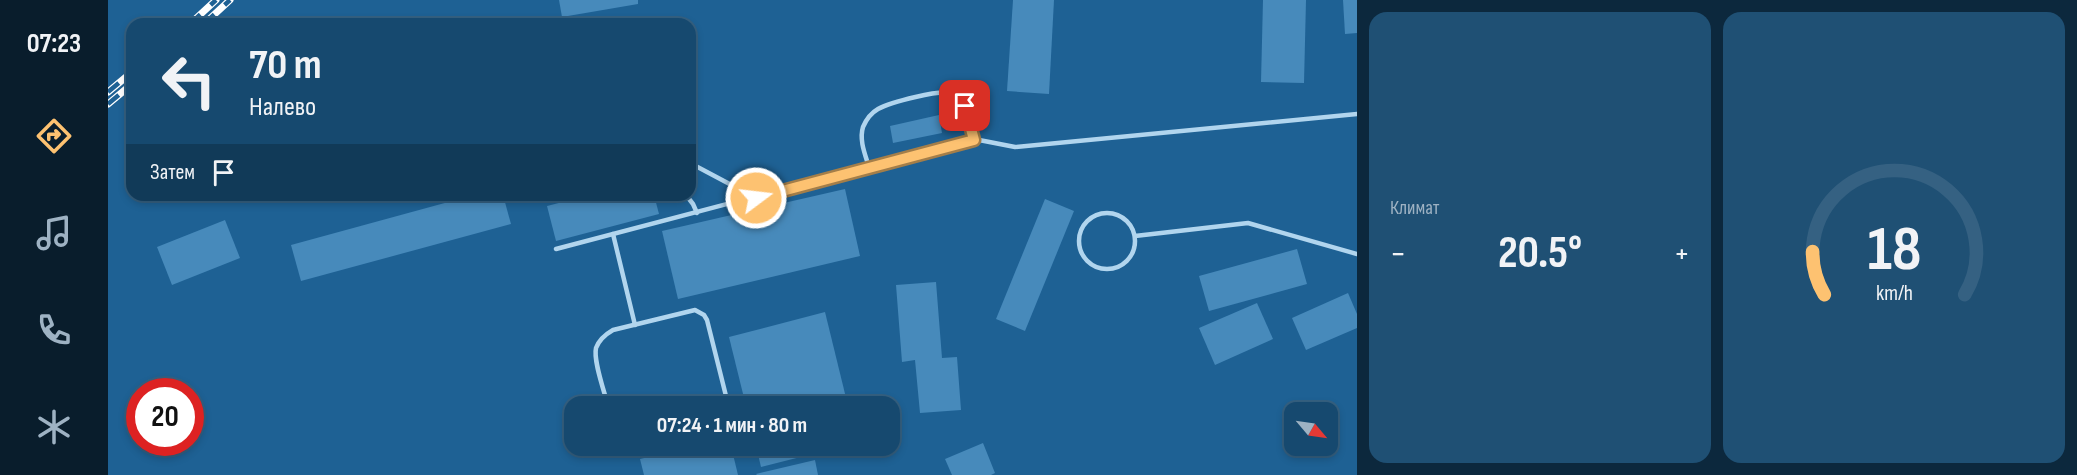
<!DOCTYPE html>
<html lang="ru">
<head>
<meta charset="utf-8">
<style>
  body { margin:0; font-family:"Sofia Sans Condensed",sans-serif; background:#1f5074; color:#f1f3f6; height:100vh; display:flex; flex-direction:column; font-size:22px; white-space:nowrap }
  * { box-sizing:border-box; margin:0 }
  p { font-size:20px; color:#9eb2c3 }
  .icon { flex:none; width:33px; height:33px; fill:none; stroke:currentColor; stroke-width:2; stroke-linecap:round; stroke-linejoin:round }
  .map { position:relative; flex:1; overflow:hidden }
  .details { display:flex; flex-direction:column; gap:12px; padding:12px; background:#0c283d; width:720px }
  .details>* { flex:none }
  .top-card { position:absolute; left:18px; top:18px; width:570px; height:183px; border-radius:18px; box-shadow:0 3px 9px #0003,0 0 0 2px #356182; background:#16496f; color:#f1f3f6; overflow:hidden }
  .needle { width:39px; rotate:119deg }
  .buttons { position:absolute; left:1176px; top:402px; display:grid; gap:12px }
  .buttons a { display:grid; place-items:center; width:54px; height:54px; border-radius:12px; background:#16496f; box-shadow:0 3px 9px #0003,0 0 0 2px #356182; font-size:30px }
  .speed { position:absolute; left:18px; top:378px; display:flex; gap:12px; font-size:30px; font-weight:700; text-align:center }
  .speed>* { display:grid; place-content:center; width:78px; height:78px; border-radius:50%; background:#16496f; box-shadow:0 3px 9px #0003,0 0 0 2px #356182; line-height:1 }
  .speed .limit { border:9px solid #d22; background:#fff; color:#111 }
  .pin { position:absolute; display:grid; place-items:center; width:51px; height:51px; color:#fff; margin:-26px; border-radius:12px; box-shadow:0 3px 9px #0006 }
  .me { position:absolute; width:66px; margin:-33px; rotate:75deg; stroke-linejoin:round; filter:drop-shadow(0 0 4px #0008) }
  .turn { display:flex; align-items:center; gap:21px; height:126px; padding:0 24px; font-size:27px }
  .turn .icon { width:78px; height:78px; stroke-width:2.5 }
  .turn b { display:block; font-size:42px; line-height:51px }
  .then { display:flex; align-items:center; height:57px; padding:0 24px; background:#0003; gap:12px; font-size:22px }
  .big { font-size:45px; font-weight:700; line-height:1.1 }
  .details .tile { flex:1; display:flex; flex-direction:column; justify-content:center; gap:9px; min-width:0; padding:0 21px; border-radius:18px; background:#1f5074 }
  .details .dial { align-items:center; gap:0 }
  .dial svg { height:156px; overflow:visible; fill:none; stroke:#356182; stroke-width:7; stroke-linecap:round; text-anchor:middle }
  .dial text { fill:#f1f3f6; stroke:none }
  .heat { display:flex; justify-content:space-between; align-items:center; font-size:33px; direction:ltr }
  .details .tiles { flex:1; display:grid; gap:12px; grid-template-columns:repeat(2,1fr) }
  .trip { position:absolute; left:456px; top:396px; width:336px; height:60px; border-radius:18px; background:#16496f; box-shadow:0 3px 9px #0003,0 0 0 2px #356182; font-weight:700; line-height:60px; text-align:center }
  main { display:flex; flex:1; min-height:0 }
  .tab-bar { display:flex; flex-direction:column; width:108px; justify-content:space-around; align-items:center; background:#091d2c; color:#9eb2c3 }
  .tab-bar .icon { width:42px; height:42px }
  .tab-bar .current { color:#fdc271 }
  .tab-bar b { font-size:27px; color:#f1f3f6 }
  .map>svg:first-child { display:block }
</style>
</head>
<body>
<main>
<nav class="tab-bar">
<b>07:23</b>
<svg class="icon current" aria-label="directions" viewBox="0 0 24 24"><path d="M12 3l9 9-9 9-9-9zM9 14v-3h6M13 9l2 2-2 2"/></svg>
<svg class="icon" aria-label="music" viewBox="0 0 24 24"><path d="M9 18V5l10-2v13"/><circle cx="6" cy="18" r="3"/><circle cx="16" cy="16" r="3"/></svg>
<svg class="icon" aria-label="phone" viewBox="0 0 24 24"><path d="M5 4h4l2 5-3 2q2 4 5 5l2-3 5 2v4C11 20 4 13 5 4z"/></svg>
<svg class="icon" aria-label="climate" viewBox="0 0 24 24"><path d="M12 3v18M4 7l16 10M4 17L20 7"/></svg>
</nav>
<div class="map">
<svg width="1249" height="475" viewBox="0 0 1249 475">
  <rect width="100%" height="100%" fill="#1e6194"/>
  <g fill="#478abb">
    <path d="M451 0H530V4L454 17Z"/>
    <path d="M905 0H946L941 94 899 91Z"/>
    <path d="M1155 0H1198L1196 83 1153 82Z"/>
    <path d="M1235 0H1249V33L1237 34Z"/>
    <path d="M831 115 834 133 785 143 782 126Z"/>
    <path d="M737 189 752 256 570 299 554 231Z"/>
    <path d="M366 195H395L403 224 193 281 183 245Z"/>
    <path d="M482 195H546L551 214 448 241 439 206Z"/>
    <path d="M937 199 966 211 917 331 888 319Z"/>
    <path d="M117 220 132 258 64 285 49 247Z"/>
    <path d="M1189 249 1199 284 1101 311 1091 276Z"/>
    <path d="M828 282 834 358 849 357 853 410 812 413 807 360 794 362 788 285Z"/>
    <path d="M1240 293 1249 314V328L1198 350 1184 318Z"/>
    <path d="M1149 303 1165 339 1107 365 1091 328Z"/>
    <path d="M717 312 740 406H638L621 337Z"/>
    <path d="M875 443 887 473 883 475H844L837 459Z"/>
    <path d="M587 446H623L630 475H536L532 459Z"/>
    <path d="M648 446H736L653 467Z"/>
    <path d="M707 460 710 475H649L648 474Z"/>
  </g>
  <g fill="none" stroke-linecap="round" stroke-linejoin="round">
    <g stroke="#b1d5ee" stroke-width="4.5">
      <path d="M582 163 648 198"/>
      <path d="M761 167C757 154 751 140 755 127 758 120 763 113 770 109 781 103 834 88 845 94 860 103 862 125 866 139"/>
      <path d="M578 195 585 204 589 213"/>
      <circle cx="999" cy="241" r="28"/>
      <path d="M505 234 527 325"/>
      <path d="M1027 236 1140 223 1249 254"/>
      <path d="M448 249 866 139 907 147 1249 114"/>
      <path d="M500 406C497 393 485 361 488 348 491 340 498 334 505 330L587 310 596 315 599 320 618 396V406"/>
    </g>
    <g stroke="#fff" stroke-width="7">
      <g id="rail">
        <path d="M82 24 108 0"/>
        <path d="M96 24 122 0"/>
        <path d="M0 92 24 72"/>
        <path d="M0 104 24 84"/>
      </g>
    </g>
    <use href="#rail" stroke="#1e6194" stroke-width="4.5" stroke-dasharray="14" stroke-linecap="butt"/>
  </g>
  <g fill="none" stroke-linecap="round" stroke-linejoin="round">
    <g stroke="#a47e49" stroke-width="15">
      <path id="route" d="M648 198 866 140 857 106"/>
    </g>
    <use href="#route" stroke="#fdc271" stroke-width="10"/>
  </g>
</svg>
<div class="buttons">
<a><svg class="needle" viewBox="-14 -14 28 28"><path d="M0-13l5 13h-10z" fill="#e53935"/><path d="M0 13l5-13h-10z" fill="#9eb2c3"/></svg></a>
</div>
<div class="speed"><div class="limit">20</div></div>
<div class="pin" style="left:857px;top:106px;background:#d93025"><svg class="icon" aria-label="arrive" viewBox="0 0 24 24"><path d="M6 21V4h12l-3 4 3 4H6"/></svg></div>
<svg class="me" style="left:648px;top:198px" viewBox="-20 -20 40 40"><circle r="17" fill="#fdc271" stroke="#fff" stroke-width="3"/><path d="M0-11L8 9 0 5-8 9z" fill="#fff"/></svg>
<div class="trip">07:24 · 1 мин · 80 m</div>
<div class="top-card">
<div class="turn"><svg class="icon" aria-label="left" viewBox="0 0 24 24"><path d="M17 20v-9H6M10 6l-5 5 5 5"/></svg><div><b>70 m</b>Налево</div></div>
<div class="then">Затем<svg class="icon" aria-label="arrive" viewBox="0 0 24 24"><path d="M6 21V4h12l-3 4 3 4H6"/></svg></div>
</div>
</div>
<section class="details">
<div class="tiles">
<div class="tile"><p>Климат</p>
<div class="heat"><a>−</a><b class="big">20.5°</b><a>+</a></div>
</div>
<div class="tile dial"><svg viewBox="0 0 100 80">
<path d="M14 69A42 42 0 1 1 86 69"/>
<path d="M14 69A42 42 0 0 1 8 47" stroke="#fdc271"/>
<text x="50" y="56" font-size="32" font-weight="700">18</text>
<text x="50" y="72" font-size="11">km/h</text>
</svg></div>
</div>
</section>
</main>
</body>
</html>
